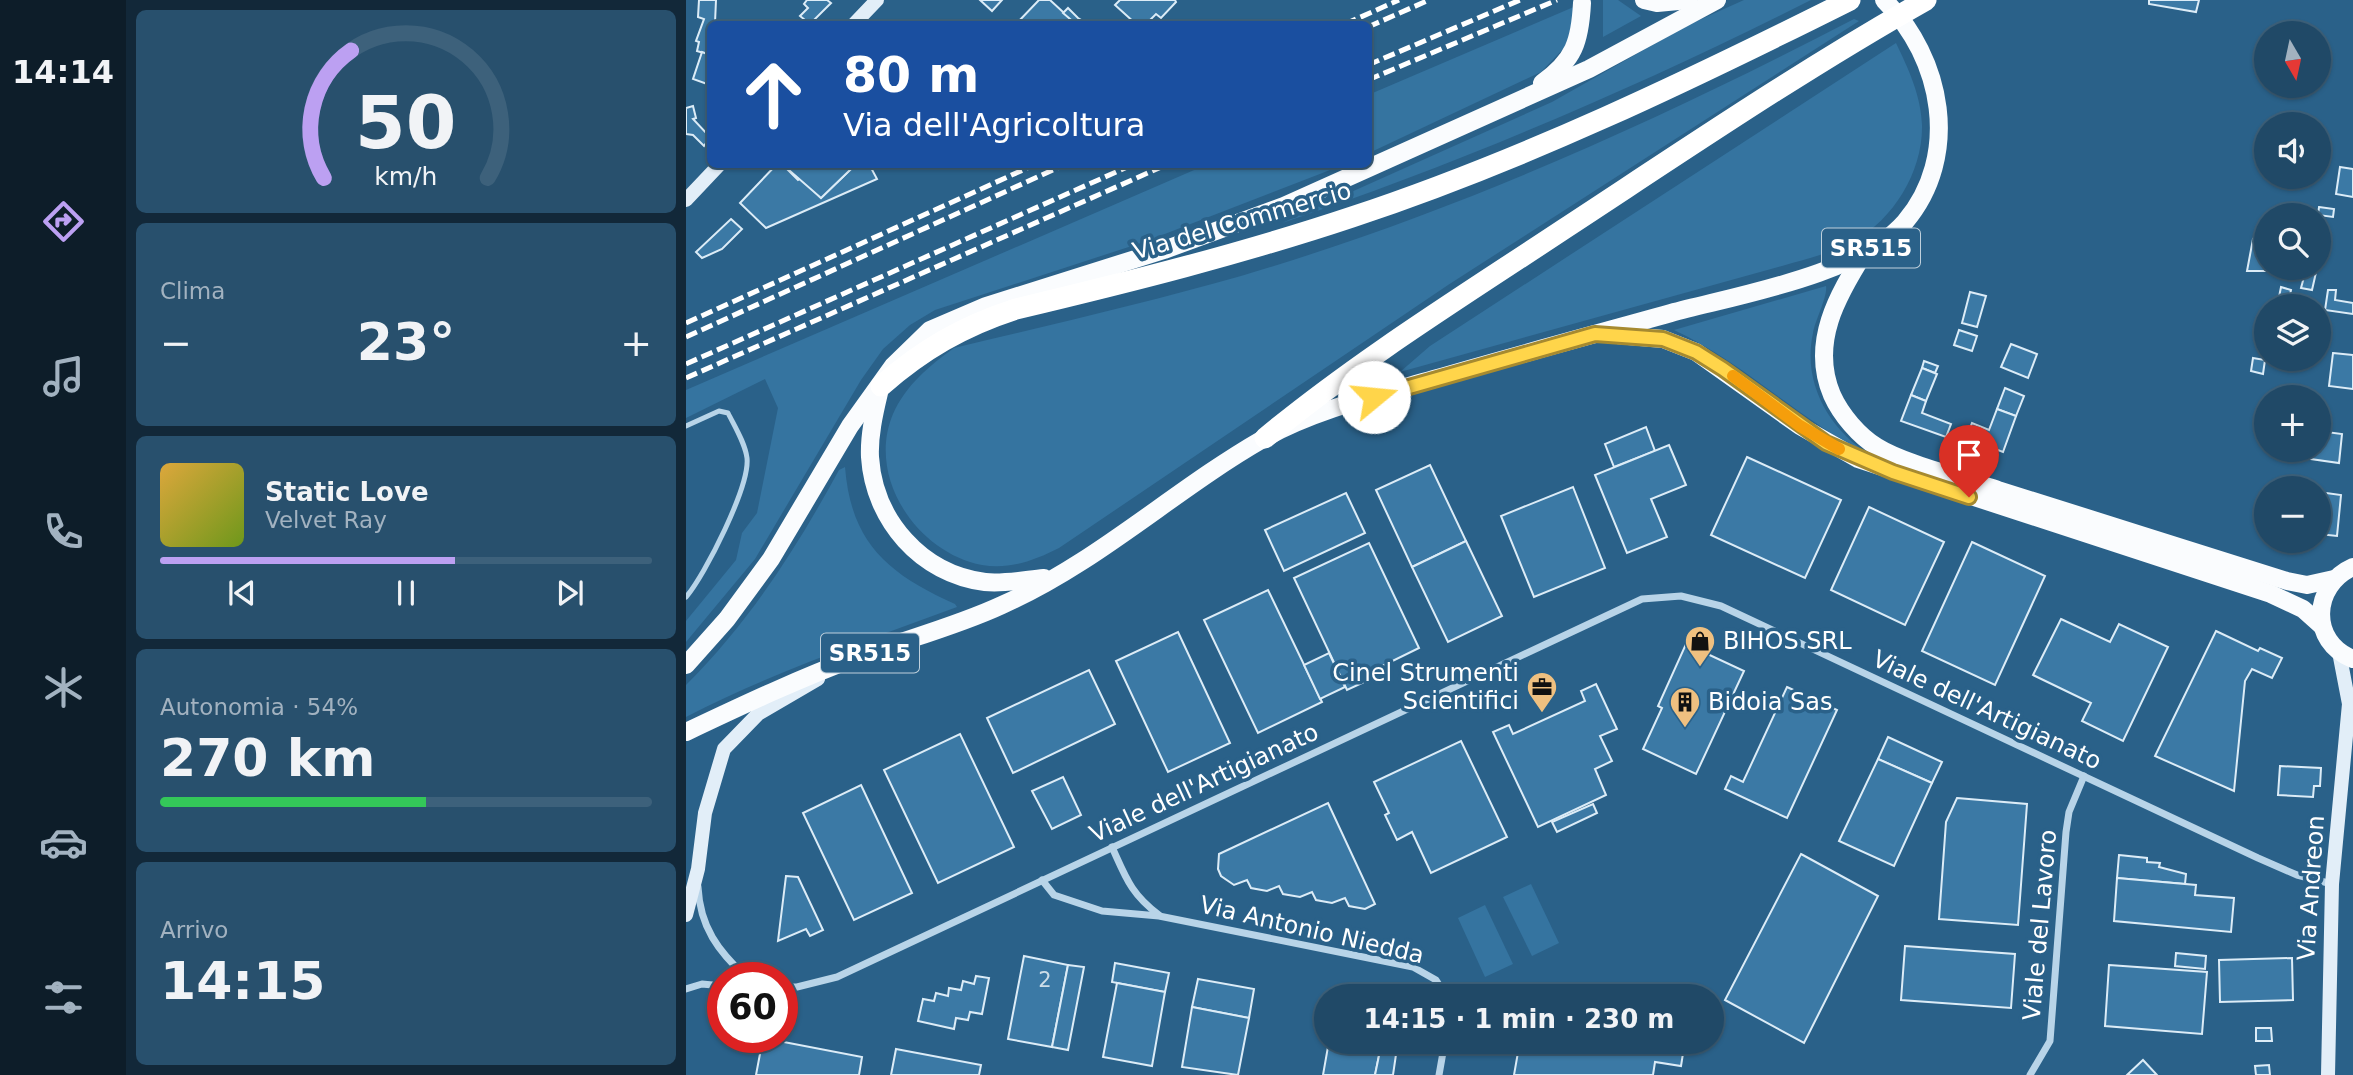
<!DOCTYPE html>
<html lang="it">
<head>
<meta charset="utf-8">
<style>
  body { margin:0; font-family:"DejaVu Sans",sans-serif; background:#28506d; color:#f1f3f6; height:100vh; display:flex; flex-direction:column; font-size:26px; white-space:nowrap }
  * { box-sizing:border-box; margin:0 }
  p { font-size:23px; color:#a2b2c0 }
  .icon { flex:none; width:38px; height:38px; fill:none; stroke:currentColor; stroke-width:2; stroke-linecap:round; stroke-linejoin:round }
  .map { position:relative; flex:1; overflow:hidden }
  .panel { display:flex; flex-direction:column; gap:10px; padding:10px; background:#122839; width:560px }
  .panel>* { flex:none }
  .banner { position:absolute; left:21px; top:21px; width:665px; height:147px; border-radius:10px; box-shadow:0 2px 5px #0004,0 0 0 2px #3d617b; background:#1a4fa0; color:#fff; overflow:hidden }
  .needle { width:46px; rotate:171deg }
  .controls { position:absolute; left:1568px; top:21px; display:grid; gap:14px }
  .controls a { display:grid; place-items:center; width:77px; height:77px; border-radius:50%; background:#204967; box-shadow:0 2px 5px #0004,0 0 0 2px #3d617b; font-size:35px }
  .speed { position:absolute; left:21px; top:962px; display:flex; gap:14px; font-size:35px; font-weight:700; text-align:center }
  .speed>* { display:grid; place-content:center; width:91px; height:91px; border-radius:50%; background:#204967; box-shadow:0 2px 5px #0004,0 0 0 2px #3d617b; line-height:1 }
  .speed .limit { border:10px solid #d22; background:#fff; color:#111 }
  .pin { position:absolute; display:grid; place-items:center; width:60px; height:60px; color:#fff; margin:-72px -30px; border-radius:50% 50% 50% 0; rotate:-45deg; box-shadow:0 0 7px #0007 }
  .pin .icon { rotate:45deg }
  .me { position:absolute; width:77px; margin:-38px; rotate:73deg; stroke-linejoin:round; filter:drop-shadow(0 0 5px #0008) }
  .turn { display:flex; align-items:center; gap:24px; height:147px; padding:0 21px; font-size:32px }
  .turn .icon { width:91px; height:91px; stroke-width:2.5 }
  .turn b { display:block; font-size:49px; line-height:60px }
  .big { font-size:52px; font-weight:700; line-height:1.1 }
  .panel .tile { flex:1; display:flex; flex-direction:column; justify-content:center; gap:10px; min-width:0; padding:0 24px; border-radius:10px; background:#28506d }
  .panel .dial { align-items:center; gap:0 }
  .dial svg { height:182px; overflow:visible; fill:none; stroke:#3d617b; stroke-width:7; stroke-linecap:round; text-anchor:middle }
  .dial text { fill:#f1f3f6; stroke:none }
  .song { display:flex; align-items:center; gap:21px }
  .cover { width:84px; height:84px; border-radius:10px; background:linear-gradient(135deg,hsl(40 70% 55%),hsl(80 70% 35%)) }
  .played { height:7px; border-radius:4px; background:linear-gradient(90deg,#bca0f2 60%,#3d617b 60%) }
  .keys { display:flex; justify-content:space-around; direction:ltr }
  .heat { display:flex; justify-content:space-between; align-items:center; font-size:38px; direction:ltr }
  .charge { height:10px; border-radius:5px; background:linear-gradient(90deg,#34c759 54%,#3d617b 0) }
  .trip { position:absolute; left:628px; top:984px; width:410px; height:70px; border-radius:35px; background:#204967; box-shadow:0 2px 5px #0004,0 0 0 2px #3d617b; font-weight:700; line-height:70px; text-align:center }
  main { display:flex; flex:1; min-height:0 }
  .menu { display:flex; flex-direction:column; width:126px; justify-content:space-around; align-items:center; background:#0d1d29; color:#a2b2c0 }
  .menu .icon { width:49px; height:49px }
  .menu .active { color:#bca0f2 }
  .menu b { font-size:32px; color:#f1f3f6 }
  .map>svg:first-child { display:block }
</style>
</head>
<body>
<main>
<nav class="menu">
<b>14:14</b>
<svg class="icon active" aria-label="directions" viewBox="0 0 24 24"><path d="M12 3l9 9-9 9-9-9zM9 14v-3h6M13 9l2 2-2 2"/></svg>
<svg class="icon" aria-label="music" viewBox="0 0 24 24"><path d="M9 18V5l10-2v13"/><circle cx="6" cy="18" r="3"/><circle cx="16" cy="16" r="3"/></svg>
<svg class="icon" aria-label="phone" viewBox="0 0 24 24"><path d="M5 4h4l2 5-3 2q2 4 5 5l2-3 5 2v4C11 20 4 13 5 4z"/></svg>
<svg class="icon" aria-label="climate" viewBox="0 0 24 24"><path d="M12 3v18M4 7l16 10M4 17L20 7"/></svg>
<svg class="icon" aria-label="car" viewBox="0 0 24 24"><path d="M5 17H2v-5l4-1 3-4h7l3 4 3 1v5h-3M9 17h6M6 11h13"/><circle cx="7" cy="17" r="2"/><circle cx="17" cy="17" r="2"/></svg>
<svg class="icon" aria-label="filters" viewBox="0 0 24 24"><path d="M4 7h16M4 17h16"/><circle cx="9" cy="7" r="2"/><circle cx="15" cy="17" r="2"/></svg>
</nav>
<section class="panel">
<div class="tile dial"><svg viewBox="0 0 100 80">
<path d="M14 69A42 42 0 1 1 86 69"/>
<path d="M14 69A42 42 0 0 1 26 13" stroke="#bca0f2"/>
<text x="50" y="56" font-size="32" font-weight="700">50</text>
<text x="50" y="72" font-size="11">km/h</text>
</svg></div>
<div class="tile"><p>Clima</p>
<div class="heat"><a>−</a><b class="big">23°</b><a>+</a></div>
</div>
<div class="tile">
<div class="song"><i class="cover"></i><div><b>Static Love</b><p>Velvet Ray</p></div></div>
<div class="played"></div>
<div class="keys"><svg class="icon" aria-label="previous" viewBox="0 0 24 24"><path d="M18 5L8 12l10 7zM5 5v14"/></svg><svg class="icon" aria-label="pause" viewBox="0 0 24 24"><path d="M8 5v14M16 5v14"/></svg><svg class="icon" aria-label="next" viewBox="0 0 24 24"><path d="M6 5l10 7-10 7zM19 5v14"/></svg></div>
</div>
<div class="tile"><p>Autonomia · 54%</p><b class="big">270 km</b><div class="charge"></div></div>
<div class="tile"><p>Arrivo</p><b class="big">14:15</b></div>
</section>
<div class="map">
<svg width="1667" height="1075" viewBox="0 0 1667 1075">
  <rect width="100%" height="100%" fill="#2a6189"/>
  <g fill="#3574a0">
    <path d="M917 0H932L955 16 917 37Z"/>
    <path d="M1058 0H1125C954 86 778 162 596 223L866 102 1000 26Z"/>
    <path d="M890 6 880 46 855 72 683 153 682 95Z"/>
    <path d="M1168 19 1173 21 762 285 373 548C349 560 324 570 296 565 232 553 180 478 207 414 220 385 243 366 268 348 364 325 460 303 555 276 768 213 972 121 1168 19Z"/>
    <path d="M1210 43C1222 68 1235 95 1236 125 1237 171 1208 219 1168 241 1146 253 1120 259 1096 266L714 372 744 346Z"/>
    <path d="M522 164 657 165 458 242 249 310 224 325 197 349 175 380 69 559 0 642V621L50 560 56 533 71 513 92 408 79 379 0 418V390Z"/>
    <path d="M1140 286C1142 296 1129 321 1127 333 1116 383 1143 429 1184 455 1114 421 1059 363 988 330Z"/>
    <path d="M159 467C165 543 202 574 269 604L271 607C179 641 87 672 0 717V685C64 621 110 549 153 470Z"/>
    <path d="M845 884 873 943 846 956 817 897Z"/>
    <path d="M799 905 827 964 799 977 772 918Z"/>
  </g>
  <g fill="#3b79a5" stroke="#dcecf7" stroke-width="2">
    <path d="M13 0H30L29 23 32 24H24V55L11 51 13 42 10 41 18 19 12 17Z"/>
    <path d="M121 0H141L145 3 124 24 114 16 122 8 118 4Z"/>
    <path d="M294 0H316L306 11Z"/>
    <path d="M353 0H364L390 24H330Z"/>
    <path d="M434 0H489L490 2 475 18 470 14 460 24H450L429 5Z"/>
    <path d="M1463 0H1513L1510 12 1463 4Z"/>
    <path d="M382 8 392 18 402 24H390L377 13Z"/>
    <path d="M16 52 24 55V85L7 79Z"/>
    <path d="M7 106 10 118 7 119 24 137 18 146 7 135 0 134V108Z"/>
    <path d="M91 164H96L112 180 115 178 135 198 164 170 158 164H183L191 179 80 228 54 203Z"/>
    <path d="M96 164H158L164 170 135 198Z"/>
    <path d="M1654 167 1667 169V197L1650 194Z"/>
    <path d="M1633 207 1648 209 1647 217 1632 215Z"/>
    <path d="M45 219 56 229 36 249 16 258 10 252Z"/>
    <path d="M1567 239 1578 242 1580 245 1582 271H1561Z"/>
    <path d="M1602 268H1631L1626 290 1615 288 1618 277 1601 272Z"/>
    <path d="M1595 287 1605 290 1602 304 1592 302Z"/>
    <path d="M1642 290H1650L1649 300 1667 303V314L1639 310Z"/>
    <path d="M1284 292 1300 296 1291 327 1276 323Z"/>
    <path d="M1273 330 1291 336 1286 351 1268 345Z"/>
    <path d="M1325 344 1351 354 1342 378 1315 367Z"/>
    <path d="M1647 353 1667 355V389L1643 386Z"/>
    <path d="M1567 358 1579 360 1577 374 1565 371Z"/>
    <path d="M1585 359H1608L1607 364Z"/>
    <path d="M1238 361 1252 366 1249 373 1236 368Z"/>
    <path d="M1236 368 1251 374 1240 401 1225 395Z"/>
    <path d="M1319 388 1338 396 1330 416 1311 409Z"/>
    <path d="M1225 395 1240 401 1236 413 1265 424 1260 437 1215 421Z"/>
    <path d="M1311 409 1330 416 1317 452 1280 438 1286 423 1303 430Z"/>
    <path d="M960 427 969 451 928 467 919 444Z"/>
    <path d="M1633 431 1656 434 1653 463 1596 455 1597 450H1633Z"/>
    <path d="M983 445 1000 485 965 499 981 537 941 553 909 475Z"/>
    <path d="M1061 457 1155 500 1119 578 1025 535Z"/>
    <path d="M744 465 780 541 726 567 690 490Z"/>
    <path d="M887 487 919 568 848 597 815 516Z"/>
    <path d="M1633 492 1655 495 1651 536 1633 534Z"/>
    <path d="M660 493 679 533 598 571 579 530Z"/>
    <path d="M1183 507 1258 542 1219 625 1145 590Z"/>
    <path d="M780 541 816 616 762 642 726 567Z"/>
    <path d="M1286 542 1359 576 1309 685 1236 651Z"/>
    <path d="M683 543 733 648 684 672 687 678 661 690 608 578Z"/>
    <path d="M582 590 636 702 572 733 518 620Z"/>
    <path d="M1375 619 1424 642 1433 624 1482 647 1437 741 1396 721 1405 703 1347 675Z"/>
    <path d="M1530 631 1572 651 1574 648 1596 658 1586 678 1566 669 1559 681 1548 791 1469 756Z"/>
    <path d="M492 632 544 743 482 772 430 661Z"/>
    <path d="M1000 644 1058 671 1010 774 957 749 976 708 972 706Z"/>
    <path d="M643 653 659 687 634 699 618 665Z"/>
    <path d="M403 670 429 724 327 773 301 718Z"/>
    <path d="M910 684 931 729 914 736 926 761 909 769 920 795 852 827 807 732 823 725 827 734 899 701 895 691Z"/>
    <path d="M1101 687 1151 710 1101 818 1039 789 1045 776 1057 782Z"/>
    <path d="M274 734 328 847 252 883 198 770Z"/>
    <path d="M1202 737 1256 762 1246 783 1192 759Z"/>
    <path d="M775 741 821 837 745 873 726 832 711 840 699 815 703 813 688 782Z"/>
    <path d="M1192 759 1246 783 1208 866 1153 841Z"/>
    <path d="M1594 766 1635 768 1634 786H1628L1627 797 1592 795Z"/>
    <path d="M377 777 395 815 366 829 346 791Z"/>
    <path d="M175 785 226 893 168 920 117 813Z"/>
    <path d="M1271 798 1341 804 1332 925 1253 919 1260 822Z"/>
    <path d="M642 803 689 904 679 909 663 906 659 898 646 903 630 900 626 892 614 897 597 894 593 886 581 891 565 888 561 880 548 885 535 876 532 869 533 854Z"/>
    <path d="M907 804 911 813 871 832 866 822Z"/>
    <path d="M1115 854 1192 896 1118 1043 1039 1000Z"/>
    <path d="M1433 855 1461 858V862L1474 863 1473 867 1500 874 1499 884 1431 878Z"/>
    <path d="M100 876 112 877 137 930 124 936 120 929 92 941Z"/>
    <path d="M1431 878 1510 885 1509 895 1548 898 1545 932 1428 921Z"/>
    <path d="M1219 946 1329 954 1325 1008 1215 1000Z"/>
    <path d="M1490 953 1520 956 1519 969 1489 966Z"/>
    <path d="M338 956 382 965 366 1047 322 1039Z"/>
    <path d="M1606 958 1607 1000 1534 1002 1533 960Z"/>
    <path d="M429 963 483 973 479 992 426 982Z"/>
    <path d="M382 965 398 967 382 1050 366 1047Z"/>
    <path d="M1423 965 1521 972 1516 1034 1419 1026Z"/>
    <path d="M290 976 303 978 296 1014 284 1012 282 1020 270 1018 268 1029 232 1021 237 999 248 1001 250 993 262 996 263 988 275 990 277 981 288 984Z"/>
    <path d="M512 979 568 989 563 1018 506 1007Z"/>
    <path d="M431 983 479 992 466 1066 417 1057Z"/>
    <path d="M506 1007 563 1018 552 1075 496 1067Z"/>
    <path d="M1570 1028H1585L1586 1041H1570Z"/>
    <path d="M77 1038 176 1057 173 1075H70Z"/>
    <path d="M643 1041H696L689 1075H637Z"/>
    <path d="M696 1041H712L707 1075H689Z"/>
    <path d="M834 1041H999L995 1066 969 1062 967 1075H828Z"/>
    <path d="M210 1049 295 1065 293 1075H205Z"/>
    <path d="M1457 1060 1471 1075H1441Z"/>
    <path d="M1583 1065 1584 1075H1570L1569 1066Z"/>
  </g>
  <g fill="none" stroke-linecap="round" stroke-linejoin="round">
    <path stroke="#b8d4e8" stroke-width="5" d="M0 426 33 411 42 413C49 427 59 443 61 458 64 486 19 575 0 597"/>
    <g stroke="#b8d4e8" stroke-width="7">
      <path d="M426 847C440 878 445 894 473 915"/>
      <path d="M356 880 368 895 416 911 473 916 727 967 750 980 760 996"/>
      <path d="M12 887C14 927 32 951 61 978"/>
      <path d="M96 987H111L151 977 956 599 995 596 1035 606 1572 858 1611 875 1646 884"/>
      <path d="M0 989 16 984 37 986"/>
      <path d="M753 1075 759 1041"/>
      <path d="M1344 1075 1364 1041 1380 832 1383 812 1398 776"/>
    </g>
    <g stroke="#e2eef8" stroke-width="14">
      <path d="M168 24 191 0"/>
      <path d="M0 200 34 164"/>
      <path d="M0 915 12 869 19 813 38 749 72 714 132 679"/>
      <path d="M1642 1075 1646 884 1663 704 1653 652"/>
    </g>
    <g stroke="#fafcfe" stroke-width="18">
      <path d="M958 0 971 3 1003 0"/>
      <path d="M856 83C888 60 894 42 896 3"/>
      <path d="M1179 252C1151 296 1124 343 1146 395 1155 415 1173 436 1191 447 1218 464 1280 479 1312 490 1408 521 1505 550 1601 581L1621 585 1648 579"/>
      <path d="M931 335 977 339 1010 352 1114 426 1172 459 1585 594 1617 609 1636 626"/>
      <path d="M193 393C188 414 183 436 184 457 188 520 235 574 299 582 318 584 338 580 358 578"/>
      <path d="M1667 567C1626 585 1623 642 1667 659"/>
      <path d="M0 665 41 619 85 559 164 426 207 366 244 330 300 306 478 250 598 206 903 69 1031 0"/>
      <path d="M0 732C57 705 114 678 174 656 221 639 271 626 316 605 411 563 488 490 577 439 628 410 692 395 748 379 827 356 906 335 985 313 1052 295 1173 275 1219 222 1275 156 1257 58 1198 0"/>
    </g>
    <g stroke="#fff" stroke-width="21">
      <path d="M195 386C236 350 277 326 330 309 443 282 555 254 666 217 838 160 1002 81 1164 0"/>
      <path d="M579 438C672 361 777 296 878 229 997 151 1116 70 1240 0"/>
    </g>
    <g stroke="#fff" stroke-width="5" stroke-dasharray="12 5" stroke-linecap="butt">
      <path d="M659 24 713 0"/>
      <path d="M682 27 743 0"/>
      <path d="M682 65 834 0"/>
      <path d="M682 80 871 0"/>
      <path d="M0 323 350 164"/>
      <path d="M0 337 380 164"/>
      <path d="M0 364 448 164"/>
      <path d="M0 378 482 164"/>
    </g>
  </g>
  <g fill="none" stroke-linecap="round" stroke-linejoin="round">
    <g stroke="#a68a30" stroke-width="18">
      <path id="route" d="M688 397 909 334 977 339 1010 352 1037 369 1140 443 1207 472 1283 497"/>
    </g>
    <use href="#route" stroke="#ffd54a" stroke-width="12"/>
    <path stroke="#f59e0b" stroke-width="12" d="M1047 376 1114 426 1153 449"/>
  </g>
  <defs>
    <g id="shop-pin" transform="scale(1.575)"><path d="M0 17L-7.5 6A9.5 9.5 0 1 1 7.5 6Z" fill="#efc080" stroke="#2a6189"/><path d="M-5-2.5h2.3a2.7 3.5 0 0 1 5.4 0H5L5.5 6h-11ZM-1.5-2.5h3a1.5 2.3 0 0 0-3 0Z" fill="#111"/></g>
    <g id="office-pin" transform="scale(1.575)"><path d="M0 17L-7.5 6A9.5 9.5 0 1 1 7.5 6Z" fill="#efc080" stroke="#2a6189"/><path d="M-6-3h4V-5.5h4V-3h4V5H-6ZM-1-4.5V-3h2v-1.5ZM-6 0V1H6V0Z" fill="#111"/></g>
    <g id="building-pin" transform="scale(1.575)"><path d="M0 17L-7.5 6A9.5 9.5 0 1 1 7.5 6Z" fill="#efc080" stroke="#2a6189"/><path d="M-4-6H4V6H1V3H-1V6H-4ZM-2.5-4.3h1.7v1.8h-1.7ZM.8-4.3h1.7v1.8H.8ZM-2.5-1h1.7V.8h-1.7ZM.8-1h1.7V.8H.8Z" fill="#111"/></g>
  </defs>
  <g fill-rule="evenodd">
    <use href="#shop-pin" x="1014" y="641"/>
    <use href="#office-pin" x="856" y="687"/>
    <use href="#building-pin" x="999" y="702"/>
  </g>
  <g text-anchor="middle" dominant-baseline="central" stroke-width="7" stroke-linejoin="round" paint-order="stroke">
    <g font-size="21" fill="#cedee8">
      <text x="359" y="980">2</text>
    </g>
    <g fill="#2a6189" stroke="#bfd0dc" stroke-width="2">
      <rect x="1136" y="228.5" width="98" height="39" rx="5"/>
      <rect x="135" y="633.5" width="98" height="39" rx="5"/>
    </g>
    <g font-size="23" font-weight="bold" fill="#fff">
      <text x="1185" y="248">SR515</text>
      <text x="184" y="653">SR515</text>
    </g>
    <g font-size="24" fill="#fff" stroke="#2a6189">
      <text transform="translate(556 221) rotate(-16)">Via del Commercio</text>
      <text transform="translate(1301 710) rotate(25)">Viale dell'Artigianato</text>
      <text transform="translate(518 783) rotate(-25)">Viale dell'Artigianato</text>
      <text transform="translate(1625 888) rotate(-86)">Via Andreon</text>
      <text transform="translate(1354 925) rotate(-85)">Viale del Lavoro</text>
      <text transform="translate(626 930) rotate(13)">Via Antonio Niedda</text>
    </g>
    <g font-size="24" fill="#fff" stroke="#2a6189" text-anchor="start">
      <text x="1037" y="641">BIHOS SRL</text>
      <text x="833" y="673" text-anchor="end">Cinel Strumenti<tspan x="833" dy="28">Scientifici</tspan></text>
      <text x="1022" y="702">Bidoia Sas</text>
    </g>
  </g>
</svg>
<div class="controls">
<a><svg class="needle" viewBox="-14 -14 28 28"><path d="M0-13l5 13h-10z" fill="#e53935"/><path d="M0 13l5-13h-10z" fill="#a2b2c0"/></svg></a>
<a><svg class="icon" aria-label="sound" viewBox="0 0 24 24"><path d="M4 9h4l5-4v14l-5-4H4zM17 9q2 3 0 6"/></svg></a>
<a><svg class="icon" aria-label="search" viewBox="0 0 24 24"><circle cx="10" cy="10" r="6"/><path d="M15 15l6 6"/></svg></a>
<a><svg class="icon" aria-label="layers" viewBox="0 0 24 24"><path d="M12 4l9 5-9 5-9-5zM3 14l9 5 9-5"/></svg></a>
<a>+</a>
<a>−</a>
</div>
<div class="speed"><div class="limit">60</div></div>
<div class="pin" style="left:1283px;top:497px;background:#d93025"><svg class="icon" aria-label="arrive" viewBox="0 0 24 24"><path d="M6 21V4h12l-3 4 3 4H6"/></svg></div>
<svg class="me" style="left:688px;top:397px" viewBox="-20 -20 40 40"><circle r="19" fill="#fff"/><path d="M0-13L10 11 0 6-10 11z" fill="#ffd54a"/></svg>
<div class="trip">14:15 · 1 min · 230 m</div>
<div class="banner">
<div class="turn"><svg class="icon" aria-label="ahead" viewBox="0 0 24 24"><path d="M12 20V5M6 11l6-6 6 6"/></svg><div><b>80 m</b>Via dell'Agricoltura</div></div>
</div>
</div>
</main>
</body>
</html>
